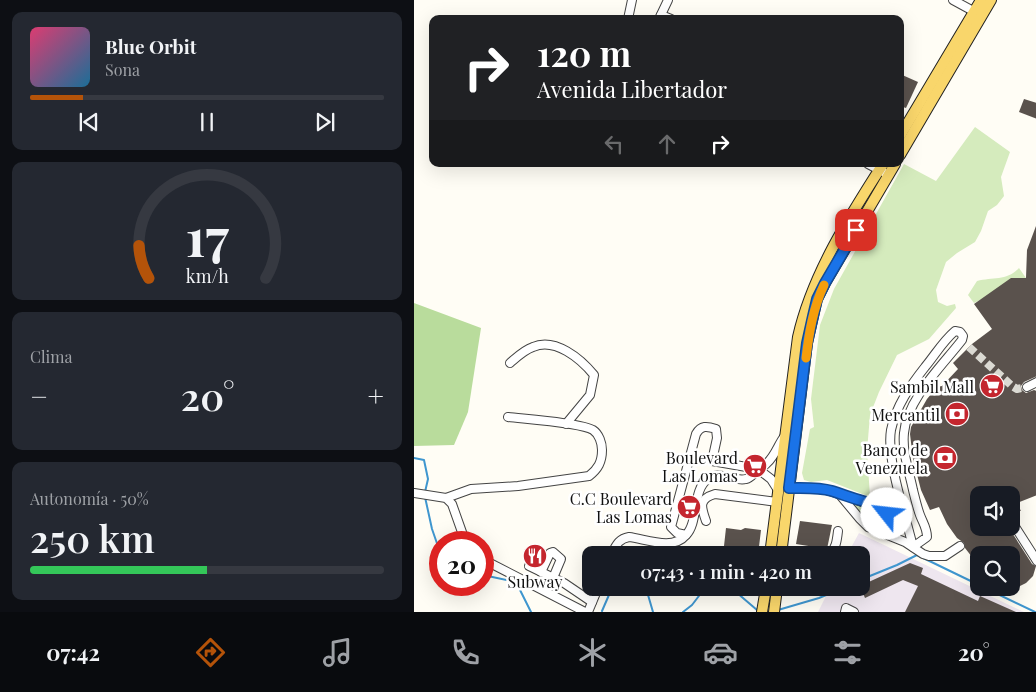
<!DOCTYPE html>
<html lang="es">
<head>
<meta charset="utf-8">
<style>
  body { margin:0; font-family:"Playfair Display",serif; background:#242831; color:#f1f3f6; height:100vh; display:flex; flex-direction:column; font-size:19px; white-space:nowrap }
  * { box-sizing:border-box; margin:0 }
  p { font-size:16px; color:#9ea1a6 }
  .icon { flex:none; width:28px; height:28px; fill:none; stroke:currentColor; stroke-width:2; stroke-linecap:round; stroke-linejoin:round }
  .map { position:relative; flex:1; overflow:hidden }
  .details { display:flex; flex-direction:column; gap:12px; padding:12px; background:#0d0f14; width:414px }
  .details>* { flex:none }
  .top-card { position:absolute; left:15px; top:15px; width:475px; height:152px; border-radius:10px; box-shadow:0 5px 20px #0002; background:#202124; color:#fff; overflow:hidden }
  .controls { position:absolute; left:556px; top:486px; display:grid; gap:10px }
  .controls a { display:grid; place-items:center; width:50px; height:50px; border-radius:10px; background:#171b24; box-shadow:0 5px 20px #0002; font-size:25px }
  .speed { position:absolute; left:15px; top:531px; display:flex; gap:10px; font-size:25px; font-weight:700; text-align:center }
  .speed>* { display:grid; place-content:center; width:65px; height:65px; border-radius:50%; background:#171b24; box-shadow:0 5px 20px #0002; line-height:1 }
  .speed .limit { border:8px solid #d22; background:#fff; color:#111 }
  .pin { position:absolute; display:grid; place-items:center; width:42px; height:42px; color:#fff; margin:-21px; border-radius:10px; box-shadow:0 2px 8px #0006 }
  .me { position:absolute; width:55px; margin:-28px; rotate:299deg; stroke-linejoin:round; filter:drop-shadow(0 0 4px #0008) }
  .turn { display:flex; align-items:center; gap:18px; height:105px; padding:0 25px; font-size:22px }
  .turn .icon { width:65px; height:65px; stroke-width:2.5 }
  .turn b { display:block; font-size:35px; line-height:42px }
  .lanes { display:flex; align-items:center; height:48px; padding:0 25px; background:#0003; justify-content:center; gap:25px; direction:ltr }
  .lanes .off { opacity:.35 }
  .big { font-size:38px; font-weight:600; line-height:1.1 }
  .details .card { flex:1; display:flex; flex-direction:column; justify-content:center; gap:8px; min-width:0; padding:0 18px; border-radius:10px; background:#242831 }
  .details .dial { align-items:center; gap:0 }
  .dial svg { height:130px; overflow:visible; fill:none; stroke:#363941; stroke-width:7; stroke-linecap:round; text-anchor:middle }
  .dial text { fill:#f1f3f6; stroke:none }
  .song { display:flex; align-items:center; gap:15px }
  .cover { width:60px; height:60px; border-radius:8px; background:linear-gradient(135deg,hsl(340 70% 55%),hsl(200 70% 35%)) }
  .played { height:5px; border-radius:2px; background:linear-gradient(90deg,#b45309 15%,#363941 15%) }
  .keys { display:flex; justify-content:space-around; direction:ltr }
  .heat { display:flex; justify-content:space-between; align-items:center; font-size:28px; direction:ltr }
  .charge { height:8px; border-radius:4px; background:linear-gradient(90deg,#34c759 50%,#363941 0) }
  .trip { position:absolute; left:168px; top:546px; width:288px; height:50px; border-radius:10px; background:#171b24; box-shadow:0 5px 20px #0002; font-weight:600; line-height:50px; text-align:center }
  .tabs { display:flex; height:80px; justify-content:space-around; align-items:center; background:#090b0e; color:#9ea1a6 }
  .tabs .icon { width:35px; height:35px }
  .tabs .selected { color:#b45309 }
  .tabs b { font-size:22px; color:#f1f3f6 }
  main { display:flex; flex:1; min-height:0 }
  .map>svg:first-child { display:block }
</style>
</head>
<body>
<main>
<section class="details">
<div class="card">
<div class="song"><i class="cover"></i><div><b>Blue Orbit</b><p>Sona</p></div></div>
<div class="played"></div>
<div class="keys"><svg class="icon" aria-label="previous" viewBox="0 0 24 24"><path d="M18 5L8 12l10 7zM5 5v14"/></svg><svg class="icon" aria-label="pause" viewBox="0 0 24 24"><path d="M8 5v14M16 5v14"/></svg><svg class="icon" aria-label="next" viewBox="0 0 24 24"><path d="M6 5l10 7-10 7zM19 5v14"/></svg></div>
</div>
<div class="card dial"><svg viewBox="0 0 100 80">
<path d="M14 69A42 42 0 1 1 86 69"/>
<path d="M14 69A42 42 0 0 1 8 49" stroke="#b45309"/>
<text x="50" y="56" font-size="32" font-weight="700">17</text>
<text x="50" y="72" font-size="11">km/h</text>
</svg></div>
<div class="card"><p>Clima</p>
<div class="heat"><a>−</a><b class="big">20°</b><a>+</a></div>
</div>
<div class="card"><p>Autonomía · 50%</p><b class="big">250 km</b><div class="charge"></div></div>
</section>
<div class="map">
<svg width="623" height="612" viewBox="0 0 623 612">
  <rect width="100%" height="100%" fill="#fffdf5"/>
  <path fill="#eee6ef" d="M445 533 610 612H404L416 588H446V555H433Z"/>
  <g fill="#d5ebbd">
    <path d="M561 127 596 152 587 177 590 196 583 205 574 211 567 231 561 242 543 253 532 262 522 290 524 302 533 306 541 304 542 308 515 339 483 355 465 392 456 415 453 451 456 497 413 480 397 482 390 480 388 473 396 429 400 427 397 399 406 325 420 289 490 164 522 181Z"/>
    <path d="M605 268 612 278 560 303 554 295 563 281C579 277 593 281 605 268Z"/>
    <path d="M439 502 466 508 469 511 468 524 463 528 455 525 437 504Z"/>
  </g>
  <path fill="#b9dc9c" d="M0 303 67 328 54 412 40 445 0 446Z"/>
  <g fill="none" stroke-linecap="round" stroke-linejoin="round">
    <g stroke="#3f96cf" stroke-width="2">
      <path d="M0 458 10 460 14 479 11 492"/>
      <path d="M11 497 18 529 26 552"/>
      <path d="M69 575 102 582 117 612"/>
      <path d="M446 580 483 565 503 555 565 585"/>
      <path d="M232 588 239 612"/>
      <path d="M571 588 621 612"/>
      <path d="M364 610 405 598 429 588"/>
      <path d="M188 611 198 588"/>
      <path d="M269 612 278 605 291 588 322 592 343 610"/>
    </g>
  </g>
  <g fill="#5a524d">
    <path d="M486 74 504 82 492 108 486 106Z"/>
    <path d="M610 99 623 103V119L605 112Z"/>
    <path d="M622 226 623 376 610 382 607 386 608 390 612 393 620 390 623 391V495L603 503 607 511 598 509V495H565V528H595L618 564 622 566 619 576 612 583 606 586H598V555H565V566L551 548 550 543 543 538 533 524 525 507 516 510 507 490 499 459 496 434 497 427 513 399 523 387 528 386 544 369 539 363 558 344 578 329 560 304 597 278H612L613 250Z"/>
    <path d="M386 521 418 525 413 549 382 544Z"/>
    <path d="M312 528 327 530 331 528 347 530 344 555H309Z"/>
    <path d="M118 548 130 553 124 564 111 558Z"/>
    <path d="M496 563 509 568 507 574 564 601 566 596 602 612H491L504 586 489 580 451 598 446 586Z"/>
  </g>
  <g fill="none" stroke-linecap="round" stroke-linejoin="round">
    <path stroke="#dbdad3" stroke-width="8" stroke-dasharray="8 4" stroke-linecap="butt" d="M555 347 598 386 603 389 613 387"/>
    <g stroke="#444" stroke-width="10">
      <g id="minor">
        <path d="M539 0 561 12"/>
        <path d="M247 15 257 19"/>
        <path d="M214 19 218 0"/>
        <path d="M245 19 254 0"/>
        <path d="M454 164 475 175"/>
        <path d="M541 331 546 332 549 336 548 340C528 366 493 399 490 433 488 452 495 471 499 490 501 498 503 507 506 515 509 523 513 528 513 537L499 547C492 517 472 459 477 430 482 406 496 386 511 367 521 355 529 341 541 331Z"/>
        <path d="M96 363C103 357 110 350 119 347 141 337 167 359 180 375L176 395 152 424"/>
        <path d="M613 387 623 382"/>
        <path d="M375 488C389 488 405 487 419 492 433 497 449 504 464 505 472 505 480 502 488 502"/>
        <path d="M364 490 357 479 344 469 298 461 303 438 302 429C293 426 287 425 282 434L257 527 263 533 272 535C285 522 278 489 294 479 306 470 319 482 332 479 337 478 340 473 344 470 347 467 351 466 353 463 361 456 364 445 370 437"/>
        <path d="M0 493 32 498 38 504 49 535 55 542"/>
        <path d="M426 495 446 519 454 527 491 542 509 554 515 556H531L546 546"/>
        <path d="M32 498 57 489 104 486 175 476C184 469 188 462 188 450 188 443 185 434 179 430 168 423 110 419 94 417"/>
        <path d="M292 521C287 507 284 499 301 494L363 502"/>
        <path d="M598 522 623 561"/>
        <path d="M463 531C473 523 476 515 467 505"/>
        <path d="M197 555C202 546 204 539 215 537 232 539 259 551 272 535"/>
        <path d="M415 555C422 549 423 540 424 531"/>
        <path d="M69 558 72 561 171 612"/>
        <path d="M115 566 150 583 178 602"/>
        <path d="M127 572 136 553 139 552 147 559 139 578"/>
        <path d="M174 612 184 588"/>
        <path d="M431 612 432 608 440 612"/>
      </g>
    </g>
    <g stroke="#222" stroke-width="12">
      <g id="major">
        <path d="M486 136 567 0"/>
        <path d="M486 155 577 0"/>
        <path d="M356 555 384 337C398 275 435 217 469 164"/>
        <path d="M367 555 393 343 403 299 411 283 481 164"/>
        <path d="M348 612 352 588"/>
        <path d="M360 612 363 588"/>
      </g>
    </g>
    <use href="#minor" stroke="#fff" stroke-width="8"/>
    <use href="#major" stroke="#f9d66b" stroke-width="10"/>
  </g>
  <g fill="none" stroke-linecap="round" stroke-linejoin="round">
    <g stroke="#114b97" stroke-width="12">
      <path id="route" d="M442 230 411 283 403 299 399 316 393 343 375 488C389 488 405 487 418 491 434 496 450 503 467 505L473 514"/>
    </g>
    <use href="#route" stroke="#1a73e8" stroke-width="9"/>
    <path stroke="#f59e0b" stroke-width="9" d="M392 358C395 333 399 308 410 285"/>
  </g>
  <defs>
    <g id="supermarket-disc" transform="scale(1.25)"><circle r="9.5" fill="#c4262e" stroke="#fff"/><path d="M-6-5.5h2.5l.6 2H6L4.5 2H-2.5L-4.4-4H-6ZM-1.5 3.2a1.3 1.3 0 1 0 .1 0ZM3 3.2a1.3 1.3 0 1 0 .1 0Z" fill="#fff"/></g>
    <g id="bank-disc" transform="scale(1.25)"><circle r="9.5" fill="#c4262e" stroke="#fff"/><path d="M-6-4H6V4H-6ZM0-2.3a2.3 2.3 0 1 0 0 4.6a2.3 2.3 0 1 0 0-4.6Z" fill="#fff"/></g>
    <g id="restaurant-disc" transform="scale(1.25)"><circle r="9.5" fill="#c4262e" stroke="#fff"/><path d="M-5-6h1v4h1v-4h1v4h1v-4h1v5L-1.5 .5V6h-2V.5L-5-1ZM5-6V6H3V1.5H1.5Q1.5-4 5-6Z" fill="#fff"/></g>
  </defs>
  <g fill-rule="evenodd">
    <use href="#supermarket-disc" x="578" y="386"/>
    <use href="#bank-disc" x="543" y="414"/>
    <use href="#bank-disc" x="531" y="458"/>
    <use href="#supermarket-disc" x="341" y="466"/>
    <use href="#supermarket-disc" x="275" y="507"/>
    <use href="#restaurant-disc" x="121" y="556"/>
  </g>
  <g text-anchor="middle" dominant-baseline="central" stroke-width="5" stroke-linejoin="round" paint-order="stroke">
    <g font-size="16" fill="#111" stroke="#fff" text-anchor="end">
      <text x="560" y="386">Sambil Mall</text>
      <text x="526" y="414">Mercantil</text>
      <text x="514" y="449">Banco de<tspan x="514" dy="18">Venezuela</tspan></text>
      <text x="324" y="457">Boulevard<tspan x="324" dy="18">Las Lomas</tspan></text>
      <text x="258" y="498">C.C Boulevard<tspan x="258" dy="18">Las Lomas</tspan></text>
      <text x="121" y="581" text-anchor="middle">Subway</text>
    </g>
  </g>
</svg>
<div class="controls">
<a><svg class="icon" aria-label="sound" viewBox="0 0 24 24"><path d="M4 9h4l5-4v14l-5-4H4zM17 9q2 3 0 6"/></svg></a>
<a><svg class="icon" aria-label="search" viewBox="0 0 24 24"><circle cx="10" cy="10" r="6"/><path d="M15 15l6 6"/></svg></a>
</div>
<div class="speed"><div class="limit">20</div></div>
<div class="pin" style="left:442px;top:230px;background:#d93025"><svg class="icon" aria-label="arrive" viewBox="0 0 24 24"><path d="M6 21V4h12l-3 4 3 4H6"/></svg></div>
<svg class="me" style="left:473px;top:514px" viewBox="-20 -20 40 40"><circle r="19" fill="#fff"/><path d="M0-13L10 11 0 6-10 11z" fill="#1a73e8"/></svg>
<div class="trip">07:43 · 1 min · 420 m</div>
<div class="top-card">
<div class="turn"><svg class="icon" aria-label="right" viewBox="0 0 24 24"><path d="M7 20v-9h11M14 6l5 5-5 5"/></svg><div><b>120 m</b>Avenida Libertador</div></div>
<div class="lanes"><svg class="icon off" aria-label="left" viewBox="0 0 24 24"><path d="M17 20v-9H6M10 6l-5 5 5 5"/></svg><svg class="icon off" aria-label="ahead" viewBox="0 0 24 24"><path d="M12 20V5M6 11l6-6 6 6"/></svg><svg class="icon" aria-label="right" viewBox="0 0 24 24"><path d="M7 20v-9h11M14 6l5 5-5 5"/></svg></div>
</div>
</div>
</main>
<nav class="tabs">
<b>07:42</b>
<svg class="icon selected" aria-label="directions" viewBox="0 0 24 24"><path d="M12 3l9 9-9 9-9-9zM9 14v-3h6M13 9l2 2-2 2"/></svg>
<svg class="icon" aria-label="music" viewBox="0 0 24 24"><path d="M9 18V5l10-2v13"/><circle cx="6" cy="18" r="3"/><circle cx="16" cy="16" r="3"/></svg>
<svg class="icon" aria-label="phone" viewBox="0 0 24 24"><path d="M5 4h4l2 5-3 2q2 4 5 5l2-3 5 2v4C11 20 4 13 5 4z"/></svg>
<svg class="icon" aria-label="climate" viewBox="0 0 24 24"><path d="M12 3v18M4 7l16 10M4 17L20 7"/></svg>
<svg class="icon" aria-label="car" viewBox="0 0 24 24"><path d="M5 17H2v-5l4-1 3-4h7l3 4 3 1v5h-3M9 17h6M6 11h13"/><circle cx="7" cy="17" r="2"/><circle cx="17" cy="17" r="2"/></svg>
<svg class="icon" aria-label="filters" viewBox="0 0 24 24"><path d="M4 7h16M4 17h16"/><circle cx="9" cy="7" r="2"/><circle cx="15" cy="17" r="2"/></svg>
<b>20°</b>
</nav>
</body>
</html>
